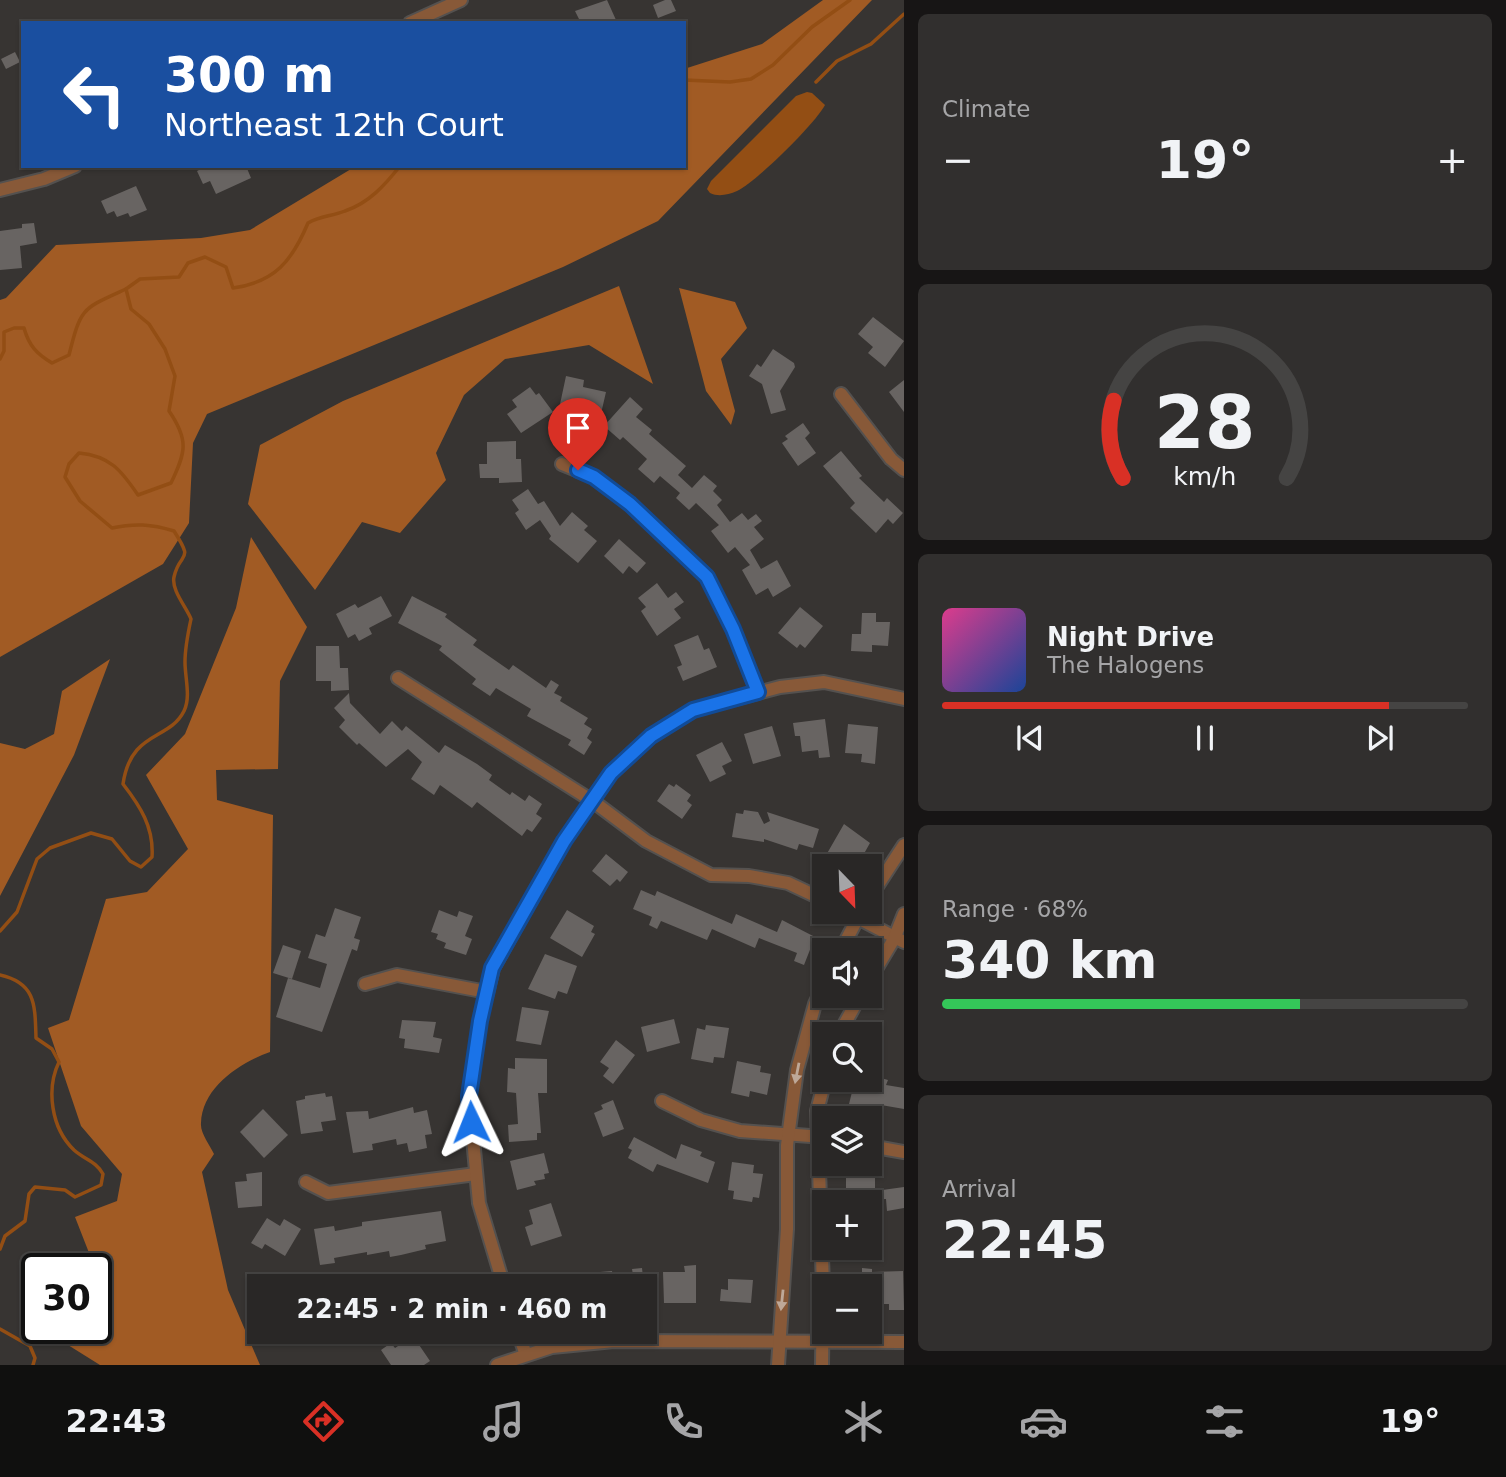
<!DOCTYPE html>
<html lang="en">
<head>
<meta charset="utf-8">
<style>
  body { margin:0; font-family:"DejaVu Sans",sans-serif; background:#312f2e; color:#f1f3f6; height:100vh; display:flex; flex-direction:column; font-size:26px; white-space:nowrap }
  * { box-sizing:border-box; margin:0 }
  p { font-size:23px; color:#a5a5a7 }
  .icon { flex:none; width:38px; height:38px; fill:none; stroke:currentColor; stroke-width:2; stroke-linecap:round; stroke-linejoin:round }
  .map { position:relative; flex:1; overflow:hidden }
  .sheet { display:flex; flex-direction:column; gap:14px; padding:14px; background:#171515; width:602px }
  .sheet>* { flex:none }
  .top-card { position:absolute; left:21px; top:21px; width:665px; height:147px; border-radius:0px; box-shadow:0 2px 5px #0004,0 0 0 2px #454443; background:#1a4fa0; color:#fff; overflow:hidden }
  .needle { width:46px; rotate:157deg }
  .controls { position:absolute; left:812px; top:854px; display:grid; gap:14px }
  .controls a { display:grid; place-items:center; width:70px; height:70px; border-radius:0px; background:#292726; box-shadow:0 2px 5px #0004,0 0 0 2px #454443; font-size:35px }
  .speed { position:absolute; left:21px; top:1253px; display:flex; gap:14px; font-size:35px; font-weight:700; text-align:center }
  .speed>* { display:grid; place-content:center; width:91px; height:91px; border-radius:50%; background:#292726; box-shadow:0 2px 5px #0004,0 0 0 2px #454443; line-height:1 }
  .speed .limit { border:4px solid #111; border-radius:10px; background:#fff; color:#111 }
  .pin { position:absolute; display:grid; place-items:center; width:60px; height:60px; color:#fff; margin:-72px -30px; border-radius:50% 50% 50% 0; rotate:-45deg; box-shadow:0 0 7px #0007 }
  .pin .icon { rotate:45deg }
  .me { position:absolute; width:77px; margin:-38px; rotate:358deg; stroke-linejoin:round; filter:drop-shadow(0 0 5px #0008) }
  .turn { display:flex; align-items:center; gap:24px; height:147px; padding:0 28px; font-size:32px }
  .turn .icon { width:91px; height:91px; stroke-width:2.5 }
  .turn b { display:block; font-size:49px; line-height:60px }
  .big { font-size:52px; font-weight:700; line-height:1.1 }
  .sheet .tile { flex:1; display:flex; flex-direction:column; justify-content:center; gap:10px; min-width:0; padding:0 24px; border-radius:10px; background:#312f2e }
  .sheet .dial { align-items:center; gap:0 }
  .dial svg { height:182px; overflow:visible; fill:none; stroke:#454443; stroke-width:7; stroke-linecap:round; text-anchor:middle }
  .dial text { fill:#f1f3f6; stroke:none }
  .song { display:flex; align-items:center; gap:21px }
  .cover { width:84px; height:84px; border-radius:10px; background:linear-gradient(135deg,hsl(330 70% 55%),hsl(220 70% 35%)) }
  .played { height:7px; border-radius:4px; background:linear-gradient(90deg,#d93025 85%,#454443 85%) }
  .keys { display:flex; justify-content:space-around; direction:ltr }
  .heat { display:flex; justify-content:space-between; align-items:center; font-size:38px; direction:ltr }
  .charge { height:10px; border-radius:5px; background:linear-gradient(90deg,#34c759 68%,#454443 0) }
  .trip { position:absolute; left:247px; top:1274px; width:410px; height:70px; border-radius:0px; background:#292726; box-shadow:0 2px 5px #0004,0 0 0 2px #454443; font-weight:700; line-height:70px; text-align:center }
  .tab-bar { display:flex; height:112px; justify-content:space-around; align-items:center; background:#10100f; color:#a5a5a7 }
  .tab-bar .icon { width:49px; height:49px }
  .tab-bar .selected { color:#d93025 }
  .tab-bar b { font-size:32px; color:#f1f3f6 }
  main { display:flex; flex:1; min-height:0 }
  .map>svg:first-child { display:block }
</style>
</head>
<body>
<main>
<div class="map">
<svg width="904" height="1365" viewBox="0 0 904 1365">
  <rect width="100%" height="100%" fill="#373432"/>
  <g fill="#a15b24">
    <path d="M823 0H872L658 221 563 267 207 414 193 443 189 523 163 564 0 657V300L6 298 56 245 201 238 250 230 356 166H684V69L762 44Z"/>
    <path d="M619 286 653 384 589 345 505 359 464 395 436 453 446 480 400 533 362 522 315 590 248 504 260 445 343 401Z"/>
    <path d="M679 288 735 302 747 328 721 359 735 411 731 425 706 391Z"/>
    <path d="M251 537 307 627 280 681 278 769 216 770 217 800 273 815 270 1052C239 1063 202 1088 201 1123 200 1133 210 1145 214 1154L202 1172 228 1290 260 1365H100L52 1335 68 1328H96V1315L111 1309 75 1217 117 1201 122 1174 81 1126 48 1028 69 1020 106 899 147 892 188 849 146 775 185 734 236 608Z"/>
    <path d="M110 659 74 755 0 896V743L25 749 54 734 62 691Z"/>
  </g>
  <path fill="#934e14" d="M807 92 812 93 825 105C815 124 756 182 737 191 728 195 718 197 710 193L707 189 711 181 796 96Z"/>
  <g fill="none" stroke-linecap="round" stroke-linejoin="round">
    <g stroke="#934e14" stroke-width="3.5">
      <path d="M684 80 730 82 751 79 773 65 812 27 850 0"/>
      <path d="M816 82 837 61 871 44 904 14"/>
      <path d="M0 359 4 351V332L14 328H24C29 346 37 354 52 363L69 355C81 307 82 309 126 289"/>
      <path d="M0 931 17 912 37 859 50 848 91 833 112 839 130 861 141 867 152 857C154 827 140 806 123 784 131 730 169 741 184 711 191 697 185 678 185 662 185 647 188 633 191 619 187 608 171 590 174 577 180 550 195 564 174 531 151 524 135 523 112 528L80 501 65 477 69 464 79 453C110 456 121 470 138 495L171 483C186 452 189 440 169 411L175 376 165 349 149 324 131 309 126 289 140 279 179 277 188 263 205 257 226 267 233 288C275 282 292 261 308 223 319 216 333 216 345 211 369 203 385 185 400 166"/>
      <path d="M0 975C36 983 35 1005 36 1038L52 1049 59 1062C46 1089 51 1128 74 1150 85 1160 96 1161 103 1174L101 1185 75 1197 65 1190 35 1187 29 1194 25 1221 5 1236 0 1249"/>
      <path d="M0 1329 30 1346 35 1358 33 1365"/>
    </g>
  </g>
  <g fill="#686462">
    <path d="M607 0 616 20 608 23H592L590 20 581 23 575 11Z"/>
    <path d="M665 0H671L676 11 658 18 653 5Z"/>
    <path d="M15 52 20 62 6 69 1 59Z"/>
    <path d="M207 166H246L251 178 216 194 210 181 203 184 197 171Z"/>
    <path d="M136 186 147 210 130 217 128 213 117 217 114 211 107 214 101 201Z"/>
    <path d="M34 223 37 243 20 246 22 268 0 270V231L22 228V224Z"/>
    <path d="M873 317 904 341 885 367 868 353 873 347 858 334Z"/>
    <path d="M773 349 794 363 795 367 780 391 786 410 771 414 762 384 749 376 757 364 761 367Z"/>
    <path d="M566 376 584 380 583 387 606 392 600 418 559 409Z"/>
    <path d="M904 380V412L889 392Z"/>
    <path d="M530 387 536 395 539 393 553 412 521 433 507 414 517 407 512 400Z"/>
    <path d="M630 397 643 409 636 417 652 430 649 434 686 466 678 475 692 488 704 475 717 486 713 491 722 500 717 505 730 522 742 513 748 520 756 514 762 521 754 527 764 539 750 550 761 569 777 560 791 586 773 597 768 588 756 595 742 570 750 565 735 547 728 553 711 531 719 525 696 503 689 510 676 498 680 493 660 476 654 483 638 469 647 459 623 437 620 440 604 426Z"/>
    <path d="M803 423 810 433 805 438 816 453 798 466 782 443 788 439 785 436Z"/>
    <path d="M516 441V459H521L522 482 499 483V478H480L479 464H487V442Z"/>
    <path d="M841 451 862 476 859 478 884 502 887 498 903 513 893 524 888 519 876 533 850 508 855 503 823 466Z"/>
    <path d="M528 489 538 504 544 501 560 526 572 512 588 526 584 530 597 541 578 563 549 539 551 536 540 520 526 530 515 513 519 510 512 500Z"/>
    <path d="M619 539 646 563 637 573 629 566 623 574 604 556Z"/>
    <path d="M657 583 668 598 676 592 684 602 674 609 681 618 657 636 641 611 646 607 638 598Z"/>
    <path d="M381 596 392 616 369 628 372 634 359 641 355 634 348 638 336 614 355 604 358 608Z"/>
    <path d="M412 596 447 614 445 617 477 640 473 645 509 670 513 665 546 688 551 680 559 685 554 693 562 697 560 701 588 718 584 724 592 729 587 738 592 742 584 755 568 745 571 740 527 716 531 709 496 688 490 696 472 684 476 679 439 650 442 646 398 623Z"/>
    <path d="M800 607 823 626 805 648 800 644 797 648 778 633Z"/>
    <path d="M862 613H876V622H890L888 646 872 645V652L851 651 852 634H861Z"/>
    <path d="M698 635 704 650 709 648 717 667 683 681 677 667 682 665 674 645Z"/>
    <path d="M316 646H339L340 668H348L349 690 331 691V681H316Z"/>
    <path d="M349 693 350 703 380 734 392 721 402 731 406 726 439 753 445 745 477 764 492 775 489 780 510 795 512 792 525 801 529 795 542 804 536 814 542 818 532 832 527 829 522 836 477 802 472 808 440 785 434 795 411 779 422 762 408 749 386 767 359 743 357 745 339 727 345 720 334 708Z"/>
    <path d="M825 719 830 757 819 758 818 750 802 752 800 736H795L793 723Z"/>
    <path d="M848 724 878 727 875 764 861 762 862 754 845 753Z"/>
    <path d="M772 726 781 756 753 764 744 734Z"/>
    <path d="M722 742 732 761 722 766 726 774 710 782 696 755Z"/>
    <path d="M669 784 674 787 676 784 691 795 687 801 692 805 682 819 657 801Z"/>
    <path d="M744 810 758 812 764 824 770 821 767 812 819 829 813 848 799 844 797 850 764 839V842L732 837 736 813 743 814Z"/>
    <path d="M844 824 870 843 857 866 846 861 841 866 825 857Z"/>
    <path d="M606 854 628 872 620 882 617 879 610 886 592 871Z"/>
    <path d="M641 890 655 896 657 891 732 924 736 914 777 932 782 920 815 937 804 965 794 961 797 953 759 938 755 948 712 929 707 940 661 921 657 929 649 925 652 917 633 909Z"/>
    <path d="M335 908 361 917 354 938 360 940 357 951 352 949 322 1032 276 1017 288 978 320 988 327 964 308 958 316 934 325 937Z"/>
    <path d="M439 910 457 917 459 911 473 916 465 936 472 939 466 955 444 948 446 943 436 939 438 934 431 932Z"/>
    <path d="M567 910 594 926 591 932 595 934 582 957 550 938Z"/>
    <path d="M283 945 301 951 292 979 273 973Z"/>
    <path d="M545 954 577 966 567 994 558 991 555 999 528 989Z"/>
    <path d="M522 1007 549 1011 541 1045 516 1041Z"/>
    <path d="M674 1019 680 1043 647 1052 641 1027Z"/>
    <path d="M402 1020 436 1022 433 1037 442 1039 439 1053 404 1048 405 1039 399 1038Z"/>
    <path d="M706 1025 729 1028 724 1058 714 1057 713 1063 691 1059 697 1028 705 1030Z"/>
    <path d="M616 1040 635 1055 613 1084 603 1076 609 1068 600 1062Z"/>
    <path d="M515 1058 547 1059V1093H538L541 1133H537V1140L509 1142 508 1125 518 1124 516 1093 507 1092 508 1068 515 1069Z"/>
    <path d="M737 1061 761 1066 760 1072 771 1074 767 1095 750 1091 749 1097 731 1093Z"/>
    <path d="M870 1075 888 1080 886 1085 904 1088V1109L881 1105 879 1112 849 1104 855 1080H870Z"/>
    <path d="M325 1093 326 1097 332 1096 336 1120 321 1122 323 1131 301 1134 296 1101 305 1099V1096Z"/>
    <path d="M613 1100 624 1129 603 1137 594 1113 603 1109 601 1105Z"/>
    <path d="M413 1107 414 1113 427 1110 432 1134 425 1135 427 1148 409 1152 407 1143 397 1145 396 1139 372 1144 373 1150 353 1153 346 1112 368 1111 369 1119Z"/>
    <path d="M263 1109 288 1135 264 1158 240 1132Z"/>
    <path d="M634 1137 676 1159 681 1144 702 1152 700 1156 715 1162 708 1183 657 1164 653 1172 628 1158 632 1150 628 1148Z"/>
    <path d="M544 1153 549 1173 544 1174 545 1179 534 1181 536 1185 517 1190 510 1161Z"/>
    <path d="M732 1162 754 1165 753 1173 763 1174 759 1198 753 1197 752 1202 733 1199 734 1191 728 1190Z"/>
    <path d="M262 1172V1206L238 1208 235 1182 247 1181 246 1174Z"/>
    <path d="M846 1176H875V1191L904 1187V1208L887 1211 886 1199 846 1200Z"/>
    <path d="M551 1203 562 1236 531 1246 525 1227 533 1224 529 1210Z"/>
    <path d="M441 1211 446 1241 425 1245 426 1249 401 1255 390 1257 389 1251 367 1255V1252L334 1258 335 1263 320 1265 314 1229 334 1226 335 1231 362 1226V1222Z"/>
    <path d="M267 1218 280 1226 284 1219 301 1229 285 1256 265 1244 262 1249 251 1243Z"/>
    <path d="M696 1265V1303H664L663 1272H685L684 1266Z"/>
    <path d="M642 1268 644 1286H566L564 1275 612 1271 613 1277 633 1275 632 1269Z"/>
    <path d="M862 1268 872 1269V1272L903 1271 904 1310H889V1304H870V1286H855V1274H862Z"/>
    <path d="M728 1279 753 1280 751 1303 720 1301 721 1289 728 1290Z"/>
    <path d="M440 1332H469L444 1342Z"/>
    <path d="M413 1336 430 1361 424 1365H391L381 1350 391 1343 395 1348Z"/>
  </g>
  <g fill="none" stroke-linecap="round" stroke-linejoin="round">
    <g stroke="#54514f" stroke-width="16">
      <g id="minor">
        <path d="M410 23 461 0"/>
        <path d="M0 190 44 179 75 166"/>
        <path d="M841 394 891 459 904 470"/>
        <path d="M562 464 594 477 630 504 707 577 733 629 758 692"/>
        <path d="M398 678 594 802 646 841 711 875 749 876 788 883 824 900"/>
        <path d="M870 897 904 845"/>
        <path d="M846 912 904 942"/>
        <path d="M841 950 861 912"/>
        <path d="M870 979 894 939 904 914"/>
        <path d="M365 984 397 975 487 992"/>
        <path d="M839 1034 860 996"/>
        <path d="M662 1101 701 1120 740 1131 824 1137"/>
        <path d="M870 1146 904 1152"/>
        <path d="M306 1182 328 1193 476 1174"/>
        <path d="M504 1286 479 1203 469 1096 480 1021 493 968 564 841 611 773 651 736 693 710 780 687 824 682 904 699"/>
        <path d="M518 1332 526 1355"/>
        <path d="M497 1365 552 1347 614 1341 904 1342"/>
        <path d="M778 1365 787 1229V1145L797 1070 815 1004 824 985"/>
        <path d="M822 1365 823 1286 817 1111 825 1080"/>
      </g>
    </g>
    <use href="#minor" stroke="#885938" stroke-width="12"/>
  </g>
  <defs><path id="oneway-solid" d="M-6-.8H1V-3.2L6.5 0L1 3.2V.8H-6Z" transform="scale(1.75)"/></defs>
  <g fill="#bea898">
    <use href="#oneway-solid" transform="translate(797 1073) rotate(101)"/>
    <use href="#oneway-solid" transform="translate(782 1300) rotate(96)"/>
  </g>
  <g fill="none" stroke-linecap="round" stroke-linejoin="round">
    <g stroke="#114b97" stroke-width="18">
      <path id="route" d="M471 1122 469 1096 480 1021 492 968 564 841 611 773 651 736 693 710 758 692 733 629 707 577 630 504 594 477 578 470"/>
    </g>
    <use href="#route" stroke="#1a73e8" stroke-width="12"/>
  </g>
</svg>
<div class="controls">
<a><svg class="needle" viewBox="-14 -14 28 28"><path d="M0-13l5 13h-10z" fill="#e53935"/><path d="M0 13l5-13h-10z" fill="#a5a5a7"/></svg></a>
<a><svg class="icon" aria-label="sound" viewBox="0 0 24 24"><path d="M4 9h4l5-4v14l-5-4H4zM17 9q2 3 0 6"/></svg></a>
<a><svg class="icon" aria-label="search" viewBox="0 0 24 24"><circle cx="10" cy="10" r="6"/><path d="M15 15l6 6"/></svg></a>
<a><svg class="icon" aria-label="layers" viewBox="0 0 24 24"><path d="M12 4l9 5-9 5-9-5zM3 14l9 5 9-5"/></svg></a>
<a>+</a>
<a>−</a>
</div>
<div class="speed"><div class="limit">30</div></div>
<div class="pin" style="left:578px;top:470px;background:#d93025"><svg class="icon" aria-label="arrive" viewBox="0 0 24 24"><path d="M6 21V4h12l-3 4 3 4H6"/></svg></div>
<svg class="me" style="left:471px;top:1122px" viewBox="-20 -20 40 40"><path d="M0-17L14 15 0 8-14 15z" fill="#1a73e8" stroke="#fff" stroke-width="4"/></svg>
<div class="trip">22:45 · 2 min · 460 m</div>
<div class="top-card">
<div class="turn"><svg class="icon" aria-label="left" viewBox="0 0 24 24"><path d="M17 20v-9H6M10 6l-5 5 5 5"/></svg><div><b>300 m</b>Northeast 12th Court</div></div>
</div>
</div>
<section class="sheet">
<div class="tile"><p>Climate</p>
<div class="heat"><a>−</a><b class="big">19°</b><a>+</a></div>
</div>
<div class="tile dial"><svg viewBox="0 0 100 80">
<path d="M14 69A42 42 0 1 1 86 69"/>
<path d="M14 69A42 42 0 0 1 10 35" stroke="#d93025"/>
<text x="50" y="56" font-size="32" font-weight="700">28</text>
<text x="50" y="72" font-size="11">km/h</text>
</svg></div>
<div class="tile">
<div class="song"><i class="cover"></i><div><b>Night Drive</b><p>The Halogens</p></div></div>
<div class="played"></div>
<div class="keys"><svg class="icon" aria-label="previous" viewBox="0 0 24 24"><path d="M18 5L8 12l10 7zM5 5v14"/></svg><svg class="icon" aria-label="pause" viewBox="0 0 24 24"><path d="M8 5v14M16 5v14"/></svg><svg class="icon" aria-label="next" viewBox="0 0 24 24"><path d="M6 5l10 7-10 7zM19 5v14"/></svg></div>
</div>
<div class="tile"><p>Range · 68%</p><b class="big">340 km</b><div class="charge"></div></div>
<div class="tile"><p>Arrival</p><b class="big">22:45</b></div>
</section>
</main>
<nav class="tab-bar">
<b>22:43</b>
<svg class="icon selected" aria-label="directions" viewBox="0 0 24 24"><path d="M12 3l9 9-9 9-9-9zM9 14v-3h6M13 9l2 2-2 2"/></svg>
<svg class="icon" aria-label="music" viewBox="0 0 24 24"><path d="M9 18V5l10-2v13"/><circle cx="6" cy="18" r="3"/><circle cx="16" cy="16" r="3"/></svg>
<svg class="icon" aria-label="phone" viewBox="0 0 24 24"><path d="M5 4h4l2 5-3 2q2 4 5 5l2-3 5 2v4C11 20 4 13 5 4z"/></svg>
<svg class="icon" aria-label="climate" viewBox="0 0 24 24"><path d="M12 3v18M4 7l16 10M4 17L20 7"/></svg>
<svg class="icon" aria-label="car" viewBox="0 0 24 24"><path d="M5 17H2v-5l4-1 3-4h7l3 4 3 1v5h-3M9 17h6M6 11h13"/><circle cx="7" cy="17" r="2"/><circle cx="17" cy="17" r="2"/></svg>
<svg class="icon" aria-label="filters" viewBox="0 0 24 24"><path d="M4 7h16M4 17h16"/><circle cx="9" cy="7" r="2"/><circle cx="15" cy="17" r="2"/></svg>
<b>19°</b>
</nav>
</body>
</html>
